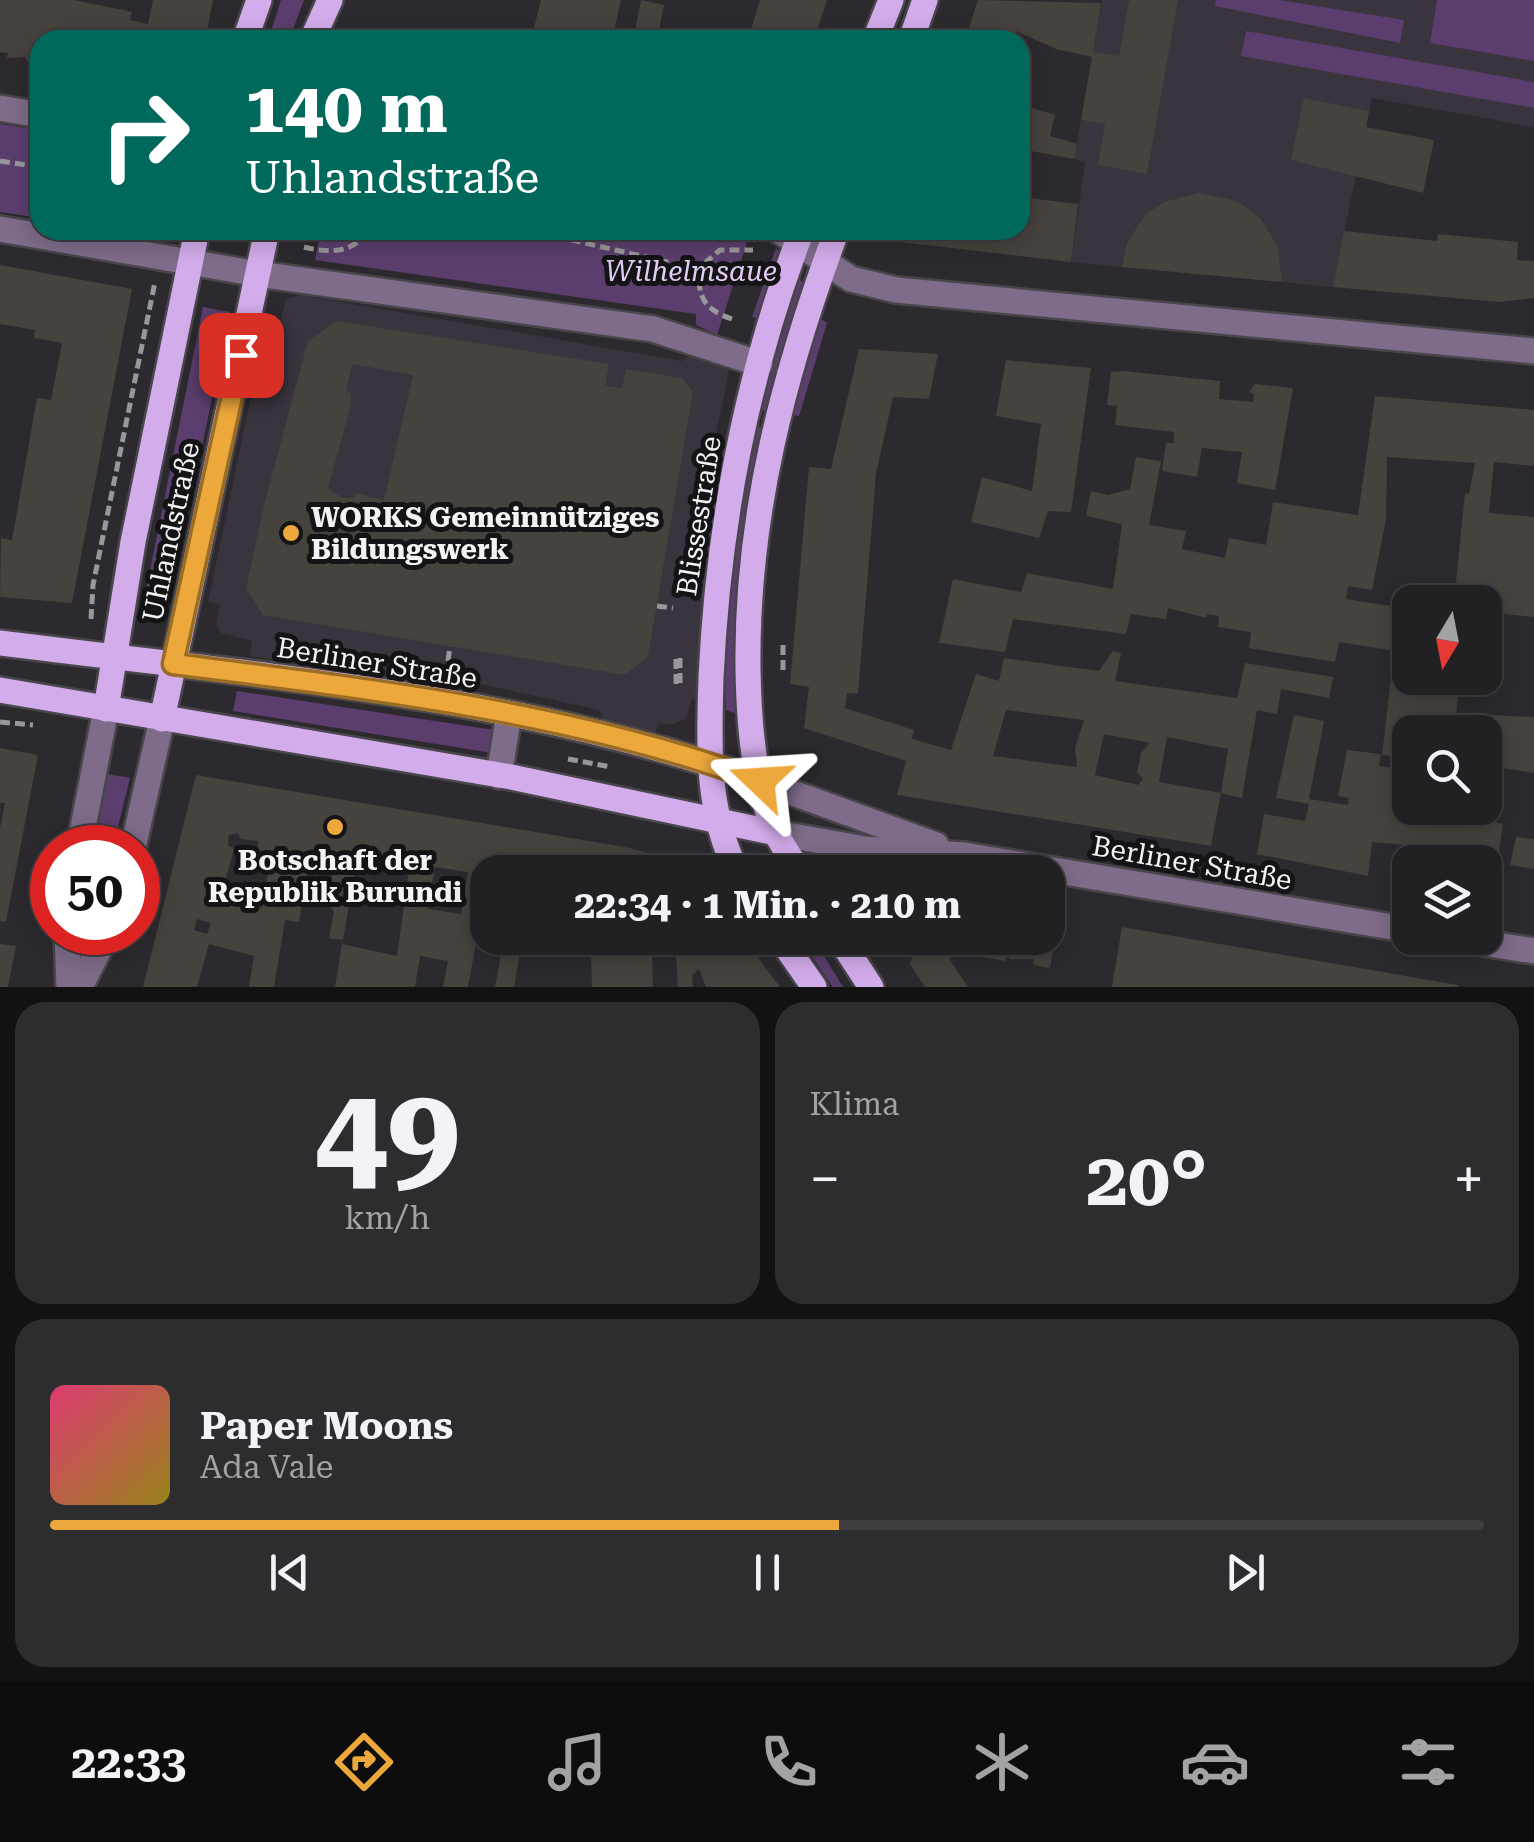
<!DOCTYPE html>
<html lang="de">
<head>
<meta charset="utf-8">
<style>
  body { margin:0; font-family:"Roboto Serif",serif; background:#2d2d2f; color:#f1f3f6; height:100vh; display:flex; flex-direction:column; font-size:38px; white-space:nowrap }
  * { box-sizing:border-box; margin:0 }
  p { font-size:32px; color:#a2a3a5 }
  .icon { flex:none; width:55px; height:55px; fill:none; stroke:currentColor; stroke-width:2; stroke-linecap:round; stroke-linejoin:round }
  .map { position:relative; height:987px; overflow:hidden }
  .side { display:flex; flex-direction:column; gap:15px; padding:15px; background:#121213; flex:1 }
  .side>* { flex:none }
  .top-card { position:absolute; left:30px; top:30px; width:1000px; height:210px; border-radius:30px; box-shadow:0 5px 25px #0003,0 0 0 2px #3e3e40; background:#00695c; color:#fff; overflow:hidden }
  .needle { width:65px; rotate:190deg }
  .buttons { position:absolute; left:1392px; top:585px; display:grid; gap:20px }
  .buttons a { display:grid; place-items:center; width:110px; height:110px; border-radius:20px; background:#212022; box-shadow:0 5px 25px #0003,0 0 0 2px #3e3e40; font-size:50px }
  .speed { position:absolute; left:30px; top:825px; display:flex; gap:20px; font-size:50px; font-weight:700; text-align:center }
  .speed>* { display:grid; place-content:center; width:130px; height:130px; border-radius:50%; background:#212022; box-shadow:0 5px 25px #0003,0 0 0 2px #3e3e40; line-height:1 }
  .speed .limit { border:15px solid #d22; background:#fff; color:#111 }
  .pin { position:absolute; display:grid; place-items:center; width:85px; height:85px; color:#fff; margin:-42px; border-radius:20px; box-shadow:0 5px 15px #0006 }
  .me { position:absolute; width:110px; margin:-55px; rotate:290deg; stroke-linejoin:round; filter:drop-shadow(0 0 8px #0008) }
  .turn { display:flex; align-items:center; gap:35px; height:210px; padding:0 50px; font-size:45px }
  .turn .icon { width:130px; height:130px; stroke-width:2.5 }
  .turn b { display:block; font-size:70px; line-height:85px }
  .big { font-size:75px; font-weight:700; line-height:1.1 }
  .side .widget { flex:1; display:flex; flex-direction:column; justify-content:center; gap:15px; min-width:0; padding:0 35px; border-radius:30px; background:#2d2d2f }
  .side .dial { align-items:center; gap:0 }
  .dial b { font-size:130px; line-height:1 }
  .song { display:flex; align-items:center; gap:30px }
  .cover { width:120px; height:120px; border-radius:15px; background:linear-gradient(135deg,hsl(340 70% 55%),hsl(50 70% 35%)) }
  .played { height:10px; border-radius:5px; background:linear-gradient(90deg,#eda83b 55%,#3e3e40 55%) }
  .keys { display:flex; justify-content:space-around; direction:ltr }
  .heat { display:flex; justify-content:space-between; align-items:center; font-size:55px; direction:ltr }
  .side .tiles { flex:1; display:grid; gap:15px; grid-template-columns:1fr 1fr }
  .widget:last-child { grid-column:span 2 }
  .trip { position:absolute; left:470px; top:855px; width:595px; height:100px; border-radius:30px; background:#212022; box-shadow:0 5px 25px #0003,0 0 0 2px #3e3e40; font-weight:700; line-height:100px; text-align:center }
  .tabs { display:flex; height:160px; justify-content:space-around; align-items:center; background:#0d0d0e; color:#a2a3a5 }
  .tabs .icon { width:70px; height:70px }
  .tabs .on { color:#eda83b }
  .tabs b { font-size:45px; color:#f1f3f6 }
  .map>svg:first-child { display:block }
</style>
</head>
<body>
<div class="map">
<svg width="1534" height="987" viewBox="0 0 1534 987">
  <rect width="100%" height="100%" fill="#2c2a2e"/>
  <g fill="#39343d">
    <path d="M1102 0H1534V127L1372 98 1333 287 1071 262 1085 163 1074 159Z"/>
    <path d="M301 295 682 361 694 351 726 366 729 372 699 511 711 517 702 602 700 701 692 698 686 719 671 725 658 723 655 733 604 720 599 710 467 681 429 675 418 682 250 656 252 641 221 633 216 624 220 604 208 602 266 325 279 326 286 299Z"/>
  </g>
  <g fill="#5b3e6d">
    <path d="M281 0H304L289 40H268Z"/>
    <path d="M1216 0H1279L1404 20 1400 43 1215 6Z"/>
    <path d="M1437 0H1534V61L1430 43Z"/>
    <path d="M1246 31 1534 82V108L1241 56Z"/>
    <path d="M0 124 40 130V218L0 212Z"/>
    <path d="M321 230H744L750 233 717 335 696 325V314L315 260Z"/>
    <path d="M776 248 783 254 761 320 752 317Z"/>
    <path d="M799 280 805 283 767 411 759 410Z"/>
    <path d="M203 307 230 312 229 318 170 598 145 595Z"/>
    <path d="M820 318 827 323 799 416 788 414Z"/>
    <path d="M755 426 763 428 741 550 737 714 726 710C723 613 738 521 755 426Z"/>
    <path d="M237 691 494 730 492 753 233 711Z"/>
    <path d="M108 774 130 778 113 847 91 848Z"/>
    <path d="M799 938H813L843 987H833Z"/>
  </g>
  <g fill="#46423e" fill-rule="evenodd">
    <path d="M0 0H74L132 12 130 20 148 24 153 0H213L205 40H40V59L29 57 28 62 25 57 7 58 8 53 0 52Z"/>
    <path d="M541 0H621L612 40H531Z"/>
    <path d="M641 0 664 5 657 40H633Z"/>
    <path d="M760 0H827L814 40H748Z"/>
    <path d="M978 0 1101 3 1093 52 1119 56 1129 0H1178L1147 174 1098 165 1105 124 1081 120 1092 57 1056 49 1016 31 1017 40H965Z"/>
    <path d="M1304 98 1369 111 1366 127 1434 140 1423 193 1291 160Z"/>
    <path d="M1020 104 1055 115 1050 136 1077 144 1074 159 1020 149Z"/>
    <path d="M1199 193 1237 201 1261 219 1278 247 1282 282 1122 267 1127 243 1145 215 1164 202Z"/>
    <path d="M1020 197 1078 204 1071 262 900 242 903 230H1020Z"/>
    <path d="M1344 231 1437 241 1438 234 1518 242 1517 260 1534 261V298L1499 302 1333 287Z"/>
    <path d="M0 265 132 289 72 603 0 597 1 538 12 540 37 398 51 400 62 343 34 338 35 330 0 324Z"/>
    <path d="M337 321 609 364 605 386 622 388 626 369 682 378 693 392 648 656 625 675 263 615 246 589 265 501 308 341ZM352 364 413 375 384 500 356 493 355 498H343L328 488 351 405V393L346 392Z"/>
    <path d="M859 349 938 354 929 399 893 397 876 474 858 694 847 693 845 708 914 730 912 739 951 750 976 674 999 681 1004 658 1099 671 1113 651 1121 653 1115 681 1237 698 1245 663 1333 677 1329 698 1281 689 1277 714 1257 710 1242 798 1221 793 1211 846 897 795 906 761 804 728 809 687 790 684 809 467 831 469ZM1006 710 1084 720 1075 748 1077 767 993 756ZM1104 734 1150 743 1141 753 1137 772 1143 779 1138 785 1095 775ZM1167 737 1228 749 1221 793 1159 782Z"/>
    <path d="M1006 360 1091 368 1071 512 1048 511 1039 538 971 522 982 477 1032 491 1041 424 996 416Z"/>
    <path d="M1123 371 1220 381 1219 399 1253 402 1254 394 1249 392 1255 384 1293 388 1275 490 1237 483 1242 452 1202 448 1197 477 1162 471 1166 443H1174V432L1115 425 1117 406 1107 405 1111 372Z"/>
    <path d="M1375 396 1534 410V466L1494 462 1489 513 1534 517V617L1485 612 1481 593 1455 591 1465 493 1469 494 1475 463 1387 457 1386 519 1372 590 1348 586 1346 599 1410 609V658L1390 656V650L1339 642 1335 662 1249 648 1251 632 1218 627 1219 616 1207 614 1206 618 1168 608 1166 619 1131 614 1126 634 1013 619 1005 652 939 643 953 579 1021 592 1027 573 1113 589 1122 524 1086 516 1091 491 1108 495 1130 489 1136 457 1161 461 1149 525 1186 531 1182 549 1225 558 1229 538 1266 545 1273 502 1358 515Z"/>
    <path d="M1393 661 1410 663V678H1458L1450 690 1458 697 1454 732H1410V754L1403 757 1382 755Z"/>
    <path d="M1470 714 1534 717V773L1496 767 1491 771 1488 821 1503 824 1497 863 1457 856 1458 850 1372 842 1368 876 1257 854 1264 814 1305 821 1309 804 1276 798 1294 715 1324 721 1309 799 1348 805 1349 798 1338 796 1347 750 1381 754 1379 766 1406 769 1410 763V808H1485V732H1469Z"/>
    <path d="M0 748 38 755 6 922 0 921V828L5 803H0Z"/>
    <path d="M196 775 630 848 659 856 688 872H488V927L479 926 468 987H443L448 961 420 956 415 987H335L342 944 397 956 410 863 357 857 343 940 329 938 334 912 328 903 336 853 311 849 299 922 285 920 274 987H249L254 956 209 944 197 987H143ZM238 833 241 839 258 841V864L269 867 262 908 221 896 234 849 228 845 229 835ZM435 867 468 872 461 914 428 909ZM197 919 211 923 207 934 194 930Z"/>
    <path d="M1516 837 1534 839V869L1510 865Z"/>
    <path d="M1048 914 1059 916 1050 968 1033 965 1034 959H1010L1007 954 1006 961 952 952 950 960 968 987H925L910 964 916 946 897 942 898 938H1048Z"/>
    <path d="M1122 927 1458 985V987H1112Z"/>
    <path d="M504 938H743L780 987H706L699 969 692 975 693 987H678L676 955 652 956 653 987H592L591 951 522 940 514 987H495Z"/>
    <path d="M0 944 16 946 8 987H0Z"/>
  </g>
  <g fill="none" stroke-linecap="round" stroke-linejoin="round">
    <g stroke="#48464a" stroke-width="30">
      <g id="minor">
        <path d="M0 108 40 115"/>
        <path d="M0 229 258 274 653 329 760 364"/>
        <path d="M778 230 851 279 896 290 1534 351"/>
        <path d="M499 776 509 714"/>
        <path d="M760 781 936 845"/>
        <path d="M776 833 865 849 964 855 1410 930"/>
        <path d="M79 848 106 709"/>
        <path d="M133 848 162 719"/>
        <path d="M67 932 69 987"/>
        <path d="M1453 938 1534 951"/>
        <path d="M80 987 108 932"/>
      </g>
    </g>
    <g stroke="#48464a" stroke-width="30">
      <g id="major">
        <path d="M245 40 259 0"/>
        <path d="M312 40 330 0"/>
        <path d="M875 40 891 0"/>
        <path d="M911 40 925 0"/>
        <path d="M0 643C250 675 523 695 760 781"/>
        <path d="M0 690 511 777 776 833"/>
        <path d="M106 709 133 542 197 230"/>
        <path d="M162 719 267 230"/>
        <path d="M737 872C706 810 709 747 711 678 718 526 747 373 802 230"/>
        <path d="M800 872C792 860 783 847 776 833 753 782 749 724 748 669 746 516 784 372 837 230"/>
        <path d="M780 938 814 987"/>
        <path d="M839 938 871 987"/>
      </g>
    </g>
    <g stroke="#99979a" stroke-width="5" stroke-dasharray="10 5" stroke-linecap="butt">
      <path d="M0 161 40 167"/>
      <path d="M391 230 572 240 698 269"/>
      <path d="M304 247C328 253 355 254 367 230"/>
      <path d="M732 319C703 309 699 298 698 269L720 250H753"/>
      <path d="M657 606 673 608"/>
      <path d="M91 619 93 585 155 282"/>
      <path d="M783 645V672"/>
      <path d="M680 658V688"/>
      <path d="M676 659V688"/>
      <path d="M448 661 450 646"/>
      <path d="M0 722 33 725"/>
      <path d="M568 759 611 767"/>
    </g>
    <use href="#minor" stroke="#7e6c8a" stroke-width="25"/>
    <use href="#major" stroke="#d3aceb" stroke-width="25"/>
  </g>
  <g fill="none" stroke-linecap="round" stroke-linejoin="round">
    <g stroke="#9a6d26" stroke-width="25">
      <path id="route" d="M241 355 173 664C369 689 573 712 760 781"/>
    </g>
    <use href="#route" stroke="#eda83b" stroke-width="18"/>
  </g>
  <g fill="#eda83b" stroke="#141315" stroke-width="4">
    <circle cx="291" cy="533" r="10"/>
    <circle cx="335" cy="827" r="10"/>
  </g>
  <g text-anchor="middle" dominant-baseline="central" stroke-width="10" stroke-linejoin="round" paint-order="stroke">
    <g font-size="28" font-style="italic" fill="#e4cdf3" stroke="#141315">
      <text x="691" y="271">Wilhelmsaue</text>
    </g>
    <g font-size="28" fill="#f4f2f5" stroke="#141315">
      <text transform="translate(699 516) rotate(-81)">Blissestraße</text>
      <text transform="translate(171 532) rotate(-78)">Uhlandstraße</text>
      <text transform="translate(377 663) rotate(9)">Berliner Straße</text>
      <text transform="translate(1192 863) rotate(10)">Berliner Straße</text>
    </g>
    <g font-size="28" font-weight="bold" fill="#f4f2f5" stroke="#141315" text-anchor="start">
      <text x="311" y="517">WORKS Gemeinnütziges<tspan x="311" dy="32">Bildungswerk</tspan></text>
      <text x="335" y="860" text-anchor="middle">Botschaft der<tspan x="335" dy="32">Republik Burundi</tspan></text>
    </g>
  </g>
</svg>
<div class="buttons">
<a><svg class="needle" viewBox="-14 -14 28 28"><path d="M0-13l5 13h-10z" fill="#e53935"/><path d="M0 13l5-13h-10z" fill="#a2a3a5"/></svg></a>
<a><svg class="icon" aria-label="search" viewBox="0 0 24 24"><circle cx="10" cy="10" r="6"/><path d="M15 15l6 6"/></svg></a>
<a><svg class="icon" aria-label="layers" viewBox="0 0 24 24"><path d="M12 4l9 5-9 5-9-5zM3 14l9 5 9-5"/></svg></a>
</div>
<div class="speed"><div class="limit">50</div></div>
<div class="pin" style="left:241px;top:355px;background:#d93025"><svg class="icon" aria-label="arrive" viewBox="0 0 24 24"><path d="M6 21V4h12l-3 4 3 4H6"/></svg></div>
<svg class="me" style="left:760px;top:781px" viewBox="-20 -20 40 40"><path d="M0-17L14 15 0 8-14 15z" fill="#eda83b" stroke="#fff" stroke-width="4"/></svg>
<div class="trip">22:34 · 1 Min. · 210 m</div>
<div class="top-card">
<div class="turn"><svg class="icon" aria-label="right" viewBox="0 0 24 24"><path d="M7 20v-9h11M14 6l5 5-5 5"/></svg><div><b>140 m</b>Uhlandstraße</div></div>
</div>
</div>
<section class="side">
<div class="tiles">
<div class="widget dial"><b>49</b><p>km/h</p></div>
<div class="widget"><p>Klima</p>
<div class="heat"><a>−</a><b class="big">20°</b><a>+</a></div>
</div>
<div class="widget">
<div class="song"><i class="cover"></i><div><b>Paper Moons</b><p>Ada Vale</p></div></div>
<div class="played"></div>
<div class="keys"><svg class="icon" aria-label="previous" viewBox="0 0 24 24"><path d="M18 5L8 12l10 7zM5 5v14"/></svg><svg class="icon" aria-label="pause" viewBox="0 0 24 24"><path d="M8 5v14M16 5v14"/></svg><svg class="icon" aria-label="next" viewBox="0 0 24 24"><path d="M6 5l10 7-10 7zM19 5v14"/></svg></div>
</div>
</div>
</section>
<nav class="tabs">
<b>22:33</b>
<svg class="icon on" aria-label="directions" viewBox="0 0 24 24"><path d="M12 3l9 9-9 9-9-9zM9 14v-3h6M13 9l2 2-2 2"/></svg>
<svg class="icon" aria-label="music" viewBox="0 0 24 24"><path d="M9 18V5l10-2v13"/><circle cx="6" cy="18" r="3"/><circle cx="16" cy="16" r="3"/></svg>
<svg class="icon" aria-label="phone" viewBox="0 0 24 24"><path d="M5 4h4l2 5-3 2q2 4 5 5l2-3 5 2v4C11 20 4 13 5 4z"/></svg>
<svg class="icon" aria-label="climate" viewBox="0 0 24 24"><path d="M12 3v18M4 7l16 10M4 17L20 7"/></svg>
<svg class="icon" aria-label="car" viewBox="0 0 24 24"><path d="M5 17H2v-5l4-1 3-4h7l3 4 3 1v5h-3M9 17h6M6 11h13"/><circle cx="7" cy="17" r="2"/><circle cx="17" cy="17" r="2"/></svg>
<svg class="icon" aria-label="filters" viewBox="0 0 24 24"><path d="M4 7h16M4 17h16"/><circle cx="9" cy="7" r="2"/><circle cx="15" cy="17" r="2"/></svg>
</nav>
</body>
</html>
